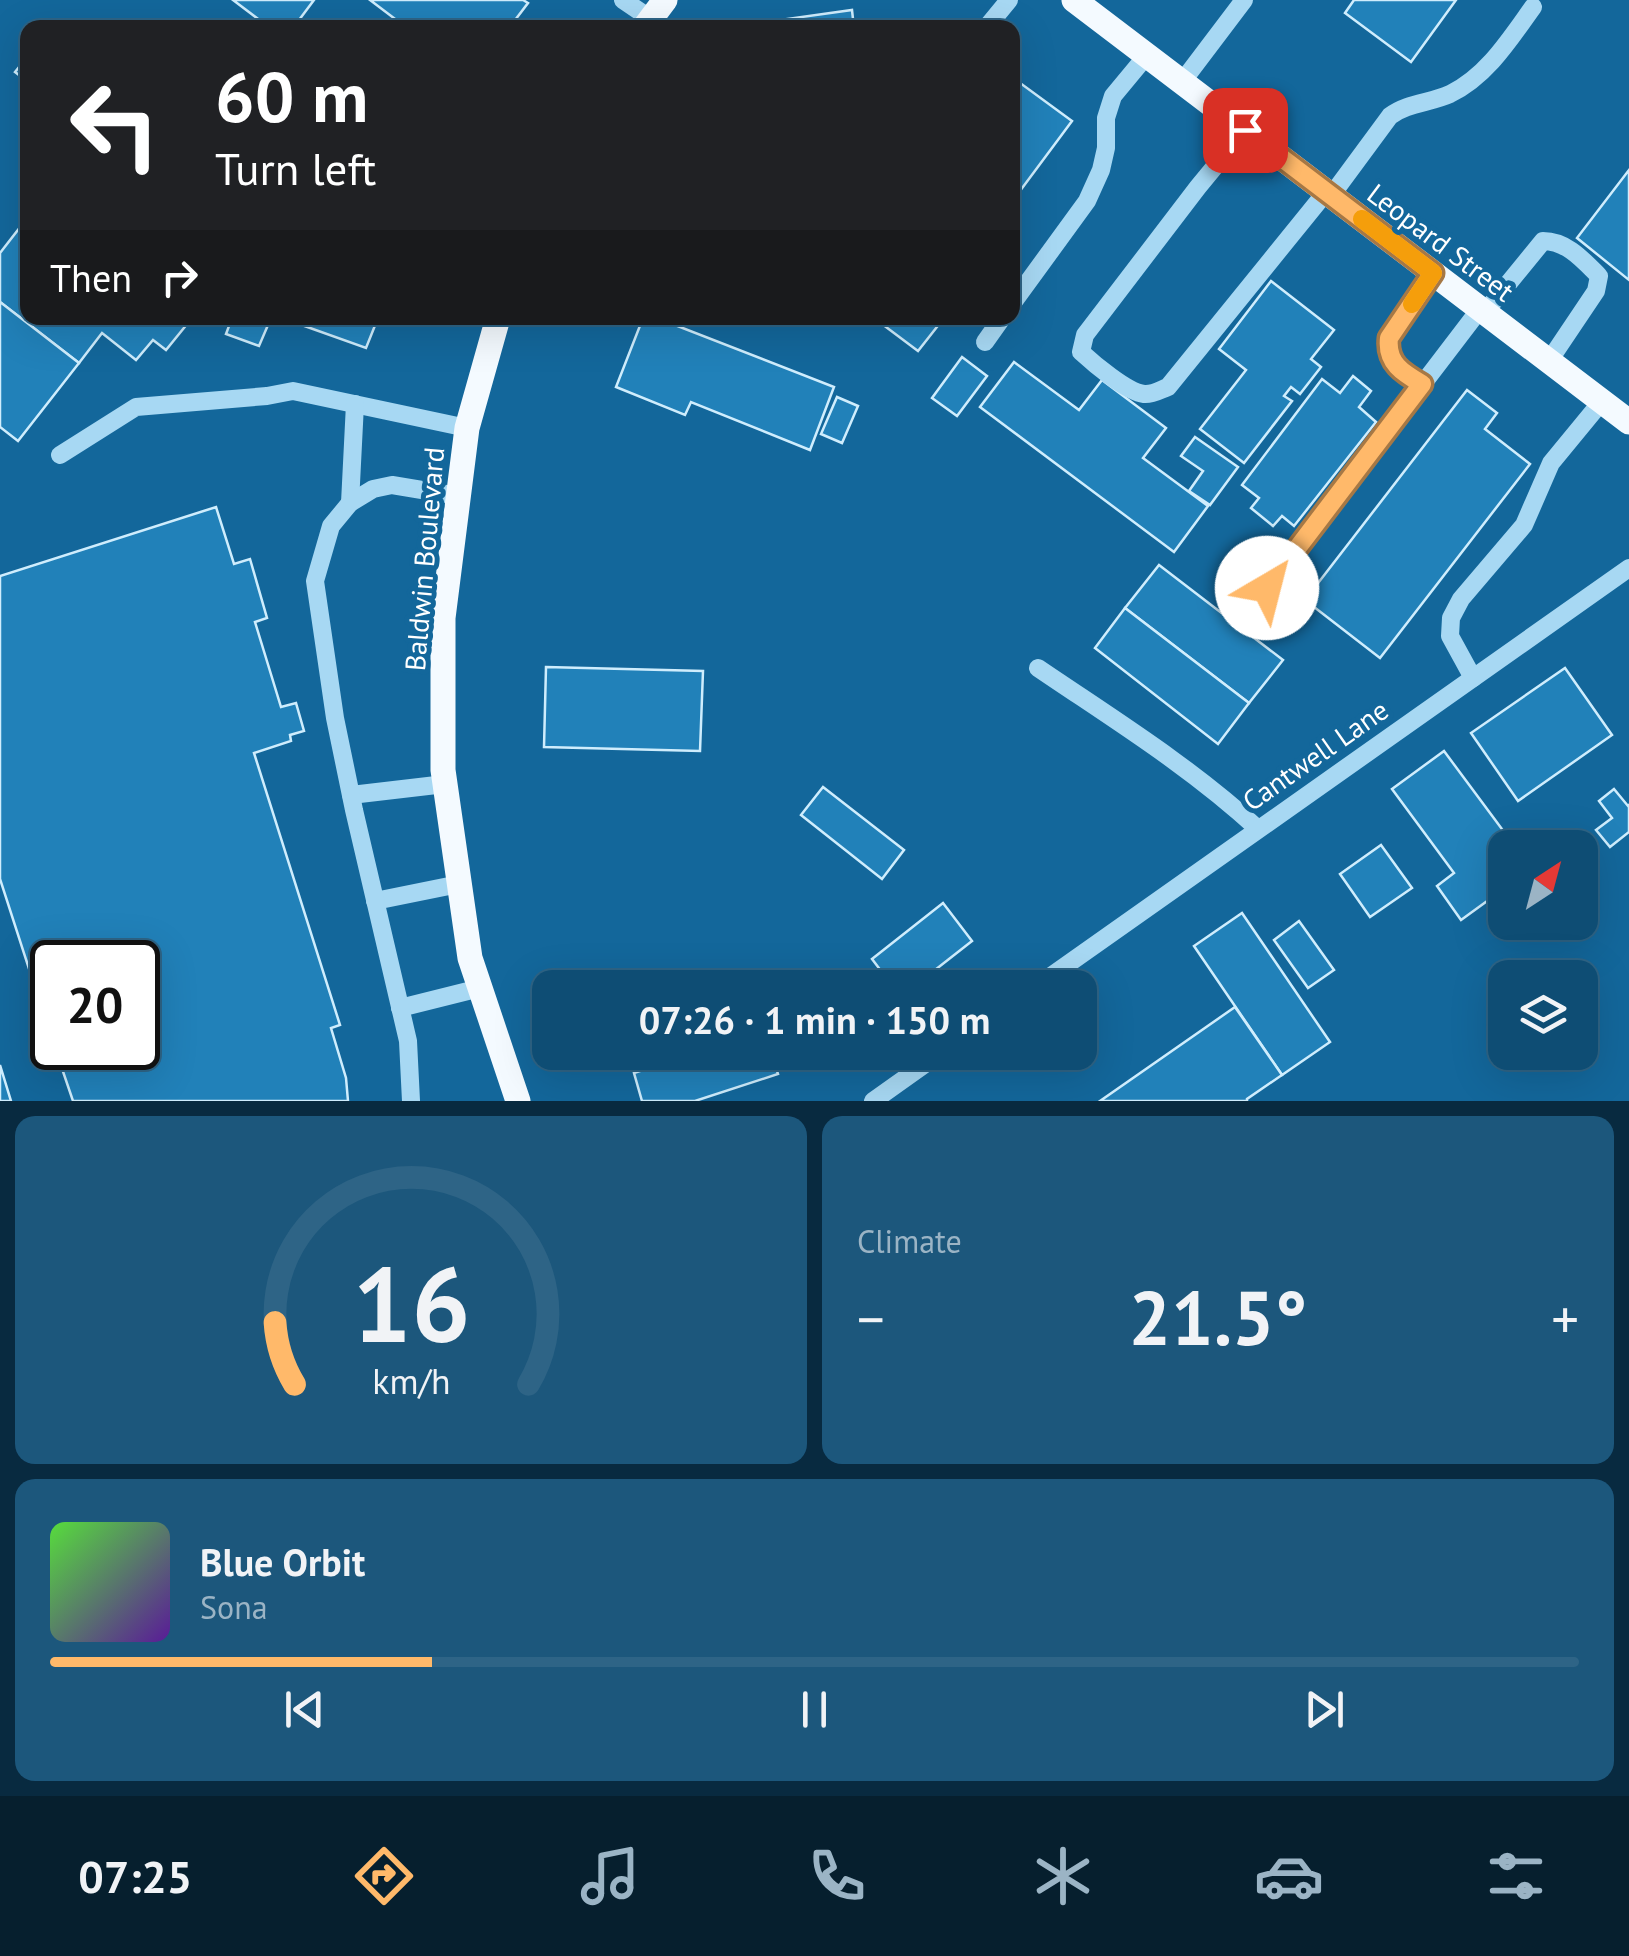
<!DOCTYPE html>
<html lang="en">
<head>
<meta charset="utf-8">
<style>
  body { margin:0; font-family:"PT Sans",sans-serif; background:#1c577c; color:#f1f3f6; height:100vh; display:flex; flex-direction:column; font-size:38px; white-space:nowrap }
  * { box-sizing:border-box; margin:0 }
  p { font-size:32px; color:#9bb4c5 }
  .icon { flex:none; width:55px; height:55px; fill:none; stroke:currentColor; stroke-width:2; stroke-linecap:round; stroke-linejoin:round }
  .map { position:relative; height:1101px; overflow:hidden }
  .side { display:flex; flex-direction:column; gap:15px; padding:15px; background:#082a40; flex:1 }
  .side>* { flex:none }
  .hud { position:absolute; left:20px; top:20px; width:1000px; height:305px; border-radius:20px; box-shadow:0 10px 40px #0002,0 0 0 2px #2e6486; background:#202124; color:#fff; overflow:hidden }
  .needle { width:65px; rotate:36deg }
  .tools { position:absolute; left:1488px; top:830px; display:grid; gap:20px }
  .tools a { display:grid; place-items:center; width:110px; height:110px; border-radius:20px; background:#0e4d74; box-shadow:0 10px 40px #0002,0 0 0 2px #2e6486; font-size:50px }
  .speed { position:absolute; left:30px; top:940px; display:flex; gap:20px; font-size:50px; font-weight:700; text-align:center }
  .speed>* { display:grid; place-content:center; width:130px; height:130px; border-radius:50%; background:#0e4d74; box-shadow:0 10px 40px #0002,0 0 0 2px #2e6486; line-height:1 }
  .speed .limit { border:5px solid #111; border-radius:15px; background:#fff; color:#111 }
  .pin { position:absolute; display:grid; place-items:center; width:85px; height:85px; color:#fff; margin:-42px; border-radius:20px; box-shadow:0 5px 15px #0006 }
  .me { position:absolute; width:110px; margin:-55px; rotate:37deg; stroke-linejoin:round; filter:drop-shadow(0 0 8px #0008) }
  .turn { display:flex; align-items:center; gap:35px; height:210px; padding:0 30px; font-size:45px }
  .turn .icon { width:130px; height:130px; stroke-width:2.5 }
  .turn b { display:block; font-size:70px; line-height:85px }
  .then { display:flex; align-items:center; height:95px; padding:0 30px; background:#0003; gap:20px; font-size:38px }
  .big { font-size:75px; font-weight:600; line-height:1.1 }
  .side .widget { flex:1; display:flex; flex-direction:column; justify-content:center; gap:15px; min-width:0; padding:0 35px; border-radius:20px; background:#1c577c }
  .side .dial { align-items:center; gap:0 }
  .dial svg { height:260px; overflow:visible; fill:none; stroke:#2e6486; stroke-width:7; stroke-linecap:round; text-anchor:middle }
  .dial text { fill:#f1f3f6; stroke:none }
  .song { display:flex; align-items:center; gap:30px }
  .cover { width:120px; height:120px; border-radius:15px; background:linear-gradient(135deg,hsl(110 70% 55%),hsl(270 70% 35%)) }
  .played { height:10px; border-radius:5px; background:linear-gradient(90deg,#ffb96a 25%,#2e6486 25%) }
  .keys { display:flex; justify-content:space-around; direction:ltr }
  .heat { display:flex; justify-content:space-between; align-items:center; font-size:55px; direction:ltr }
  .side .tiles { flex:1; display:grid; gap:15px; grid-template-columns:1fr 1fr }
  .widget:last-child { grid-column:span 2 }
  .trip { position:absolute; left:532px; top:970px; width:565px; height:100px; border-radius:20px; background:#0e4d74; box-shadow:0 10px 40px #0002,0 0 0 2px #2e6486; font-weight:600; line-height:100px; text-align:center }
  .dock { display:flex; height:160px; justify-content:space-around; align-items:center; background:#061f2e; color:#9bb4c5 }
  .dock .icon { width:70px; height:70px }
  .dock .selected { color:#ffb96a }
  .dock b { font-size:45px; color:#f1f3f6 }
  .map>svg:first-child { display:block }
</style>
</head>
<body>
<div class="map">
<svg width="1629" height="1101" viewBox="0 0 1629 1101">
  <rect width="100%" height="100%" fill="#13679b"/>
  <g fill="#2181b9" stroke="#cfedfd" stroke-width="2.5">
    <path d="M233 0H314L293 28H270Z"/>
    <path d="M370 0H523L528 3 509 28H407Z"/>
    <path d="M1354 0H1456L1411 62 1345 13Z"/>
    <path d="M852 10 854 28H788L787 19Z"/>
    <path d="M28 56V82L15 72Z"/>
    <path d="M1012 77 1072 121 1017 195 1012 191Z"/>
    <path d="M1629 170V280L1577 238Z"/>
    <path d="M28 217V318H192L166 350 153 340 136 360 102 333 79 363 0 302V253Z"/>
    <path d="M1271 281 1334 330 1311 359 1321 367 1300 394 1291 387 1284 396 1292 401 1244 463 1200 429 1246 370 1219 349Z"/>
    <path d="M0 302 79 363 18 441 0 427Z"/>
    <path d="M232 318H271L259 346 226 334Z"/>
    <path d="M282 318H378L366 348Z"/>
    <path d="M643 318H657L834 387 810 450 691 402 685 415 616 387Z"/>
    <path d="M874 318H944L918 351Z"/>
    <path d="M962 357 987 376 957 416 932 398Z"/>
    <path d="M1014 362 1079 410 1102 380 1166 428 1143 458 1208 506 1174 552 980 407Z"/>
    <path d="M1353 376 1371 391 1359 407 1376 422 1294 526 1282 516 1273 526 1251 508 1259 498 1242 485 1322 379 1340 393Z"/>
    <path d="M1467 390 1497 413 1485 429 1530 464 1380 658 1305 600Z"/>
    <path d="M837 397 858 406 842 443 821 434Z"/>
    <path d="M1195 437 1238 467 1210 505 1189 491 1203 471 1181 456Z"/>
    <path d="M216 507 234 564 250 559 267 618 255 622 281 707 296 703 304 731 290 735 291 741 254 753 340 1025 331 1028 346 1078 348 1101H73L55 1048H138V962H52V1040L0 879V576Z"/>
    <path d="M1159 565 1283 660 1249 703 1125 608Z"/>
    <path d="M1125 608 1249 703 1218 744 1095 648Z"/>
    <path d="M546 667 703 671 700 751 544 747Z"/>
    <path d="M1565 668 1612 735 1518 801 1471 733Z"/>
    <path d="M1444 751 1516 848H1505V888L1461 920 1437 886 1454 873 1392 789Z"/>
    <path d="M823 787 904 850 882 879 801 815Z"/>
    <path d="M1614 789 1628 806 1629 805V832L1610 847 1596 830 1612 818 1599 801Z"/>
    <path d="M1381 845 1412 888 1370 917 1340 874Z"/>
    <path d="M943 903 972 941 912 988H894L872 959Z"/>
    <path d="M1242 913 1330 1042 1282 1075 1194 946Z"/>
    <path d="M1299 921 1334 970 1308 988 1274 940Z"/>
    <path d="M1235 1007 1282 1075 1247 1099V1101H1100Z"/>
    <path d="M647 1052H771L778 1074 695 1101H642L634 1073 652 1067Z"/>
    <path d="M0 1065 11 1101H0Z"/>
  </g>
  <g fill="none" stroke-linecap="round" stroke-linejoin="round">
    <g stroke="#a7d8f3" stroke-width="18">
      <path d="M623 0 651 19"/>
      <path d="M986 28 1009 0"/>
      <path d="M1182 82 1244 0"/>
      <path d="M1245 130 1198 187 1085 335 1081 352C1094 364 1127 392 1144 394 1152 395 1160 390 1168 387L1326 192"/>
      <path d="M1331 196 1390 116C1407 103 1430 103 1450 94 1487 76 1510 39 1533 7"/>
      <path d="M1012 304 1087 201 1101 170 1106 148V118L1113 96 1147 55"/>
      <path d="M1485 312 1543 241C1567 241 1583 260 1599 276L1596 291 1549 361"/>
      <path d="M985 342 1002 318"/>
      <path d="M1422 384C1403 373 1387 363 1389 338L1433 273"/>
      <path d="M60 455 136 407 267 396 293 391 467 428"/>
      <path d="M350 503 355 404"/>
      <path d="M1267 588 1480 309"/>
      <path d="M1038 668C1113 719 1191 767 1258 829"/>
      <path d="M1473 678 1450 636 1451 618 1461 599 1524 525 1551 463 1602 401"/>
      <path d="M351 795 445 784"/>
      <path d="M375 901 459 884"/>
      <path d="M1034 988 1629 568"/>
      <path d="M400 1008 480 988"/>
      <path d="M411 1101 408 1041 354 810 335 718 315 581 331 526 350 503 373 489 392 485 458 496"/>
      <path d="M873 1101 942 1052"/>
    </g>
    <g stroke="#f4faff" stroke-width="25">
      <path d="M1074 0 1629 422"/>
      <path d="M644 28 665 0"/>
      <path d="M498 318 467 428 443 618V770L470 958 518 1101"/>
    </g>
  </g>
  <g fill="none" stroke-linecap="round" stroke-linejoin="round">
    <g stroke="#a67845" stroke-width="25">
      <path id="route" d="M1245 130 1433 273 1389 338C1386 363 1403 373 1422 384L1267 588"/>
    </g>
    <use href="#route" stroke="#ffb96a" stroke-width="18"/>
    <path stroke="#f59e0b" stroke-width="18" d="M1362 219 1433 273 1412 304"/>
  </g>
  <g text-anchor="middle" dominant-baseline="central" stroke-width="10" stroke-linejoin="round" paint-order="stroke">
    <g font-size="28" fill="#fff" stroke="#13679b">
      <text transform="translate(1441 242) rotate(37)">Leopard Street</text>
      <text transform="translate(424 559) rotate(-85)">Baldwin Boulevard</text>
      <text transform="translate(1315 755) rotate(-35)">Cantwell Lane</text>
    </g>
  </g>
</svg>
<div class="tools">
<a><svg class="needle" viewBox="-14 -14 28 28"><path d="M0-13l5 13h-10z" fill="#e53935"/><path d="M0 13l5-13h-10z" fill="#9bb4c5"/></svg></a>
<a><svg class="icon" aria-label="layers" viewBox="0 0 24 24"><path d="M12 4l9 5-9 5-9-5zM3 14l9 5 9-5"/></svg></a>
</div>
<div class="speed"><div class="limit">20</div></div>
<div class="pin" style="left:1245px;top:130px;background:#d93025"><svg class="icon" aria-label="arrive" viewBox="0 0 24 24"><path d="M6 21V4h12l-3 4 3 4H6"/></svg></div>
<svg class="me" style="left:1267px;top:588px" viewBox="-20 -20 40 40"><circle r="19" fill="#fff"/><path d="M0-13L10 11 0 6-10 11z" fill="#ffb96a"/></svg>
<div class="trip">07:26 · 1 min · 150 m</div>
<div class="hud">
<div class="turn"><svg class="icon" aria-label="left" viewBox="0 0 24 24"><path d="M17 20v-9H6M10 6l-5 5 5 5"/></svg><div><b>60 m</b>Turn left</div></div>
<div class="then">Then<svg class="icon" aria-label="right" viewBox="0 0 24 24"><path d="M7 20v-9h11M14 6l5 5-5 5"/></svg></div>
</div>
</div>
<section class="side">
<div class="tiles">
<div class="widget dial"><svg viewBox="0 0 100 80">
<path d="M14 69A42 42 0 1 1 86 69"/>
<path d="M14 69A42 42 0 0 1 8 50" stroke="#ffb96a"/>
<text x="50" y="56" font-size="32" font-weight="700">16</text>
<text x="50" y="72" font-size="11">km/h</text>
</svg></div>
<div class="widget"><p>Climate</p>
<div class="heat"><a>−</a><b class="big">21.5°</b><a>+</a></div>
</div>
<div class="widget">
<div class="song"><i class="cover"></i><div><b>Blue Orbit</b><p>Sona</p></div></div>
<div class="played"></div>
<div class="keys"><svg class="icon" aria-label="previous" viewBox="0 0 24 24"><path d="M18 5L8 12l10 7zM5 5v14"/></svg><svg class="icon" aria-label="pause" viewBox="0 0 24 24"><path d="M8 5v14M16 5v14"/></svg><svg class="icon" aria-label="next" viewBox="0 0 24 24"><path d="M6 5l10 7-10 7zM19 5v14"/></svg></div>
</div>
</div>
</section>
<nav class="dock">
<b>07:25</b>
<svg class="icon selected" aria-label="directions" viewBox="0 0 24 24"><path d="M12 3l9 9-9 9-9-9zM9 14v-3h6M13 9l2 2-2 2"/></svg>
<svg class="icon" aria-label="music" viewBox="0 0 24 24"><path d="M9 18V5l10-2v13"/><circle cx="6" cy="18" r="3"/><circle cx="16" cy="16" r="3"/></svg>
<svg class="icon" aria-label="phone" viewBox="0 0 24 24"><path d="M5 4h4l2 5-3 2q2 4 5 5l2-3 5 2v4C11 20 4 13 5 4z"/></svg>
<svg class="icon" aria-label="climate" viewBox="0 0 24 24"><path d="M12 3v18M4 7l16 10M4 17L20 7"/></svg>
<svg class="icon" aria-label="car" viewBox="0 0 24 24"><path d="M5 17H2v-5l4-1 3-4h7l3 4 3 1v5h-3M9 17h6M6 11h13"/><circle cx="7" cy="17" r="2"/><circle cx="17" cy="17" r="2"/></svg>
<svg class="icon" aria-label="filters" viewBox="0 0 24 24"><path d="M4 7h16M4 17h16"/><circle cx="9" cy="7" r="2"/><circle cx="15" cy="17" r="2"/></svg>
</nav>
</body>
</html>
